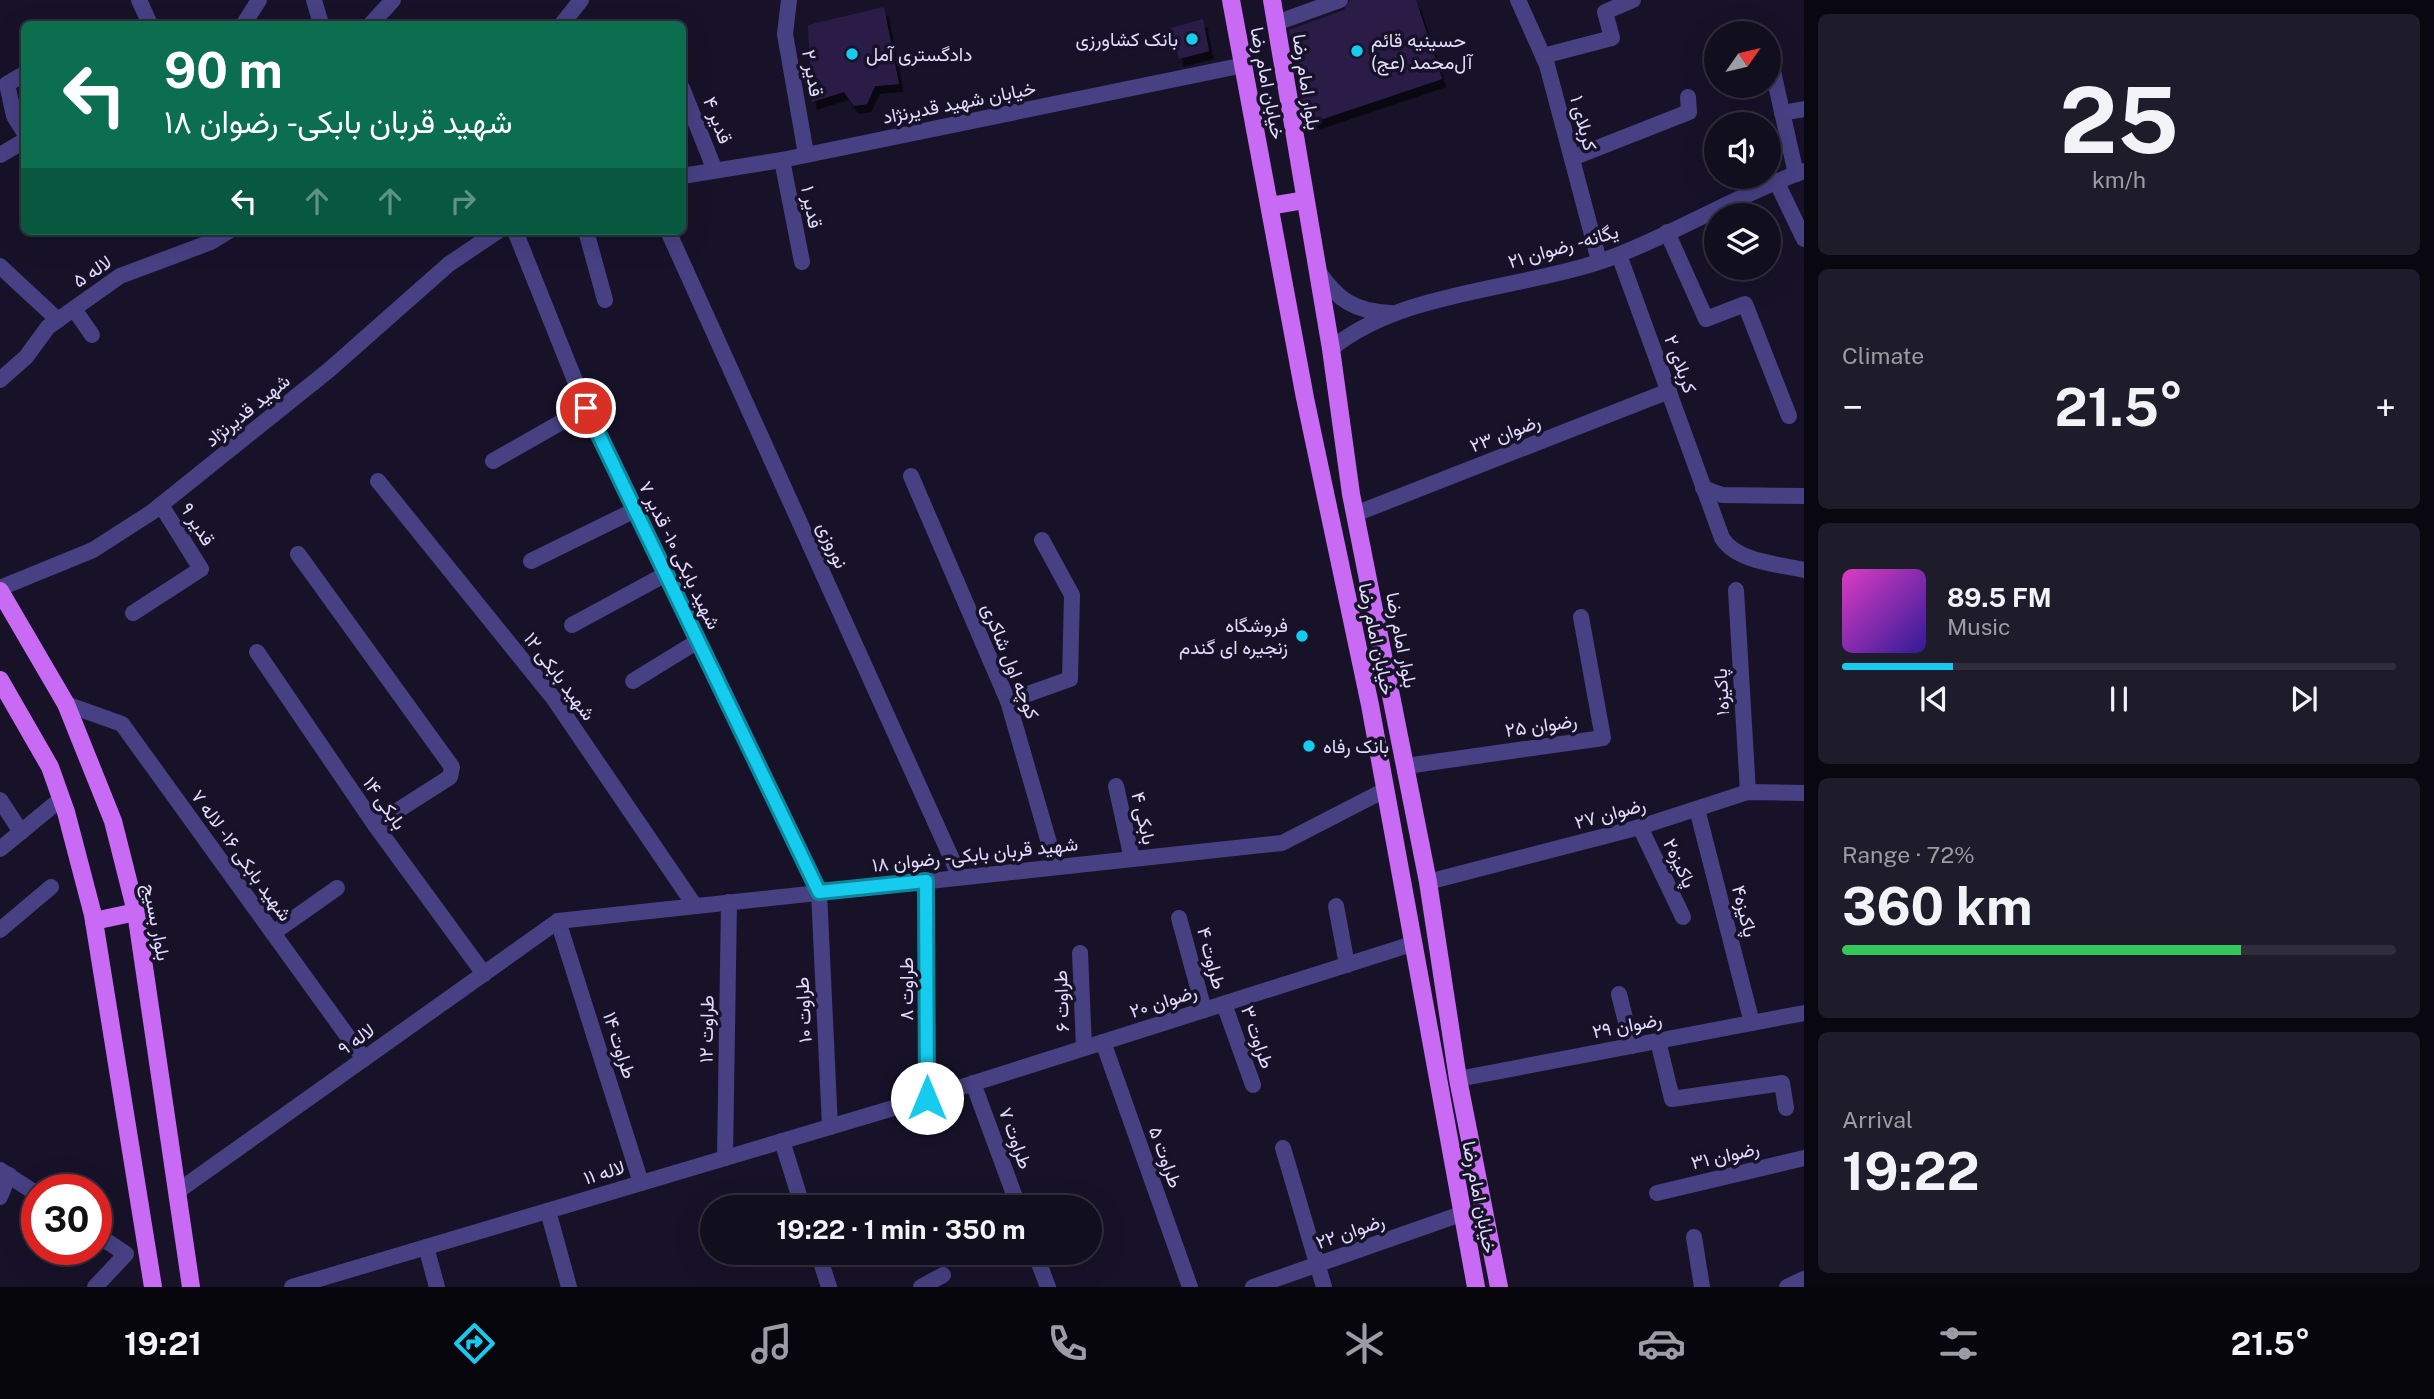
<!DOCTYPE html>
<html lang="en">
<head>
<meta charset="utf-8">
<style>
  body { margin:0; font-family:"Public Sans",Vazirmatn,sans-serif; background:#1e1c2b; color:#f1f3f6; height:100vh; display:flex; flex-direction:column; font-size:26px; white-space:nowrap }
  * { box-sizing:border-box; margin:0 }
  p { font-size:23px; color:#9c9ca4 }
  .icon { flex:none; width:38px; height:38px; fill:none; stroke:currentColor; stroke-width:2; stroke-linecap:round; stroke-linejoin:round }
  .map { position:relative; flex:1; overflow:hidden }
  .sheet { display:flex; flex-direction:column; gap:14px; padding:14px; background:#090810; width:630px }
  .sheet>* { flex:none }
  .guide { position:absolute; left:21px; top:21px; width:665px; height:214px; border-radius:10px; box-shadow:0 7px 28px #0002,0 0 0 2px #302e3c; background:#0b6e4f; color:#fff; overflow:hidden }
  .needle { width:46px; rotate:56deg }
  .buttons { position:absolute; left:1704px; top:21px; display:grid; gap:14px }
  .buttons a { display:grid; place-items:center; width:77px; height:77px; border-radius:50%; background:#110e1e; box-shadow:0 7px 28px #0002,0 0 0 2px #302e3c; font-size:35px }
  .speed { position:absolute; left:21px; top:1174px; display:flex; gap:14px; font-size:35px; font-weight:700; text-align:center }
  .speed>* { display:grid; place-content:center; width:91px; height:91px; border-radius:50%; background:#110e1e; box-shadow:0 7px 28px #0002,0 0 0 2px #302e3c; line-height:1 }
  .speed .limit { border:10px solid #d22; background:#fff; color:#111 }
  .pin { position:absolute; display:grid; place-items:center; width:60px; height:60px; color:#fff; margin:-30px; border:4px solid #fff; border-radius:50%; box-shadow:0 2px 7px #0007 }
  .me { position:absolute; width:77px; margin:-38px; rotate:0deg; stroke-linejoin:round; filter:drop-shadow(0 0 5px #0008) }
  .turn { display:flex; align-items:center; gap:24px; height:147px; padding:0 28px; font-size:32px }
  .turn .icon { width:91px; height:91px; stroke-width:2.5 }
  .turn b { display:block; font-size:49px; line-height:60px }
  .lanes { display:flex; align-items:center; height:66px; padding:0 28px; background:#0003; justify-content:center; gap:35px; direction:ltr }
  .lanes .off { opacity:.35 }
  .big { font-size:52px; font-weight:700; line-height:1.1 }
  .sheet .tile { flex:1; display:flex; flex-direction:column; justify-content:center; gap:10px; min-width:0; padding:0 24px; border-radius:10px; background:#1e1c2b }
  .sheet .dial { align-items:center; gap:0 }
  .dial b { font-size:91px; line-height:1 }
  .song { display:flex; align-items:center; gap:21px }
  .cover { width:84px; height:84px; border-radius:10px; background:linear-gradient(135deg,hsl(310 70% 55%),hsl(250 70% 35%)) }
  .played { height:7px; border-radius:4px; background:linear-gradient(90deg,#15ccef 20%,#302e3c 20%) }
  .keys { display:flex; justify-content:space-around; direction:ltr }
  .heat { display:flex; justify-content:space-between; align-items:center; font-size:38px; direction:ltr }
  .charge { height:10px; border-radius:5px; background:linear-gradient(90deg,#34c759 72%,#302e3c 0) }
  .trip { position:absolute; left:700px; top:1195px; width:402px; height:70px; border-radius:35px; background:#110e1e; box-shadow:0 7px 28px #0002,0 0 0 2px #302e3c; font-weight:700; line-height:70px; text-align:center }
  .tab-bar { display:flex; height:112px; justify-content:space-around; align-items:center; background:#07060c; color:#9c9ca4 }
  .tab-bar .icon { width:49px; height:49px }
  .tab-bar .on { color:#15ccef }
  .tab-bar b { font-size:32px; color:#f1f3f6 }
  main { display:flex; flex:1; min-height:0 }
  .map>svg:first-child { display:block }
</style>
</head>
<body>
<main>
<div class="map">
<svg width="1804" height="1287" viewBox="0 0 1804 1287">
  <defs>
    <filter id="shadow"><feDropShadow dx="4.5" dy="8" stdDeviation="0" flood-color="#0009"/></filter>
  </defs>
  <rect width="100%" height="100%" fill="#171228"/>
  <g fill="#2a1f47" filter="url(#shadow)">
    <path d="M1350 0H1416L1442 79 1305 125 1289 30 1344 10Z"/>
    <path d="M884 7 899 84 875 86 867 104 854 106 844 92 812 102 808 25Z"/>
    <path d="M1203 19 1209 51 1179 59 1171 28Z"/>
  </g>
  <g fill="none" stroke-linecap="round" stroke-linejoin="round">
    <g stroke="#474083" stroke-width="16">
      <path d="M139 0 150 24"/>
      <path d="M314 0 321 24"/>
      <path d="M789 0 785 34 806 154"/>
      <path d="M1518 0 1547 65 1599 261"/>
      <path d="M1276 23 1340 0"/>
      <path d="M247 24 245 22 259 0"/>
      <path d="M371 24 393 0"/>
      <path d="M562 24 581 0"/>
      <path d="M1543 56 1612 38 1605 12 1633 0"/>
      <path d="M1772 67 1796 174"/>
      <path d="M7 84 14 116 24 132"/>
      <path d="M7 84 24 74"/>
      <path d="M682 88 714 168"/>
      <path d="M1782 113 1804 109"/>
      <path d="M0 155 24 141"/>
      <path d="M1572 158 1689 112 1688 97"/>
      <path d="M782 160 802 262"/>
      <path d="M682 176 782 160 1244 65"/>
      <path d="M1777 183 1804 239"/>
      <path d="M515 231 586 408 819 892 830 1127"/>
      <path d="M586 231 605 300"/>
      <path d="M668 231 960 877"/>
      <path d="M1667 232 1706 319 1745 304 1789 416"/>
      <path d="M1619 255 1722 538C1737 562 1778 564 1804 570"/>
      <path d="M0 266 58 320"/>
      <path d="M1318 271C1337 300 1356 312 1391 313"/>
      <path d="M74 309 92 335"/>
      <path d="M1331 349C1404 288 1531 290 1618 255 1681 230 1740 194 1804 171"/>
      <path d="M0 380 26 357 48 327 120 276 211 242 229 231"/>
      <path d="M493 461 586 408"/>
      <path d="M911 476 1008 701 1056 867"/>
      <path d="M378 481 554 699 695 906"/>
      <path d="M1703 488 1722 495 1804 496"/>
      <path d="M1355 514 1669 391"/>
      <path d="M298 554 452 767 450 777 375 825"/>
      <path d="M531 561 635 510"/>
      <path d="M0 588 93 550 152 512 329 370 449 264 498 231"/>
      <path d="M1736 590 1748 792"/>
      <path d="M133 613 201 569 161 505"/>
      <path d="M572 625 666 574"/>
      <path d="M257 652 375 825 484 974"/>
      <path d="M633 681 698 641"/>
      <path d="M1008 701 1070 679 1072 595 1042 540"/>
      <path d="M66 704 122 724 364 1059"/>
      <path d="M1406 766 1603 738 1581 617"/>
      <path d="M1116 786 1132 859"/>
      <path d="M0 800 21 832"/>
      <path d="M1697 809 1752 1023"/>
      <path d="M1640 827 1683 917"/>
      <path d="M0 849 61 799"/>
      <path d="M926 881 927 1098"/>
      <path d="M1428 882 1640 827 1748 792 1804 793"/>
      <path d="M1336 906 1347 965"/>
      <path d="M1179 918 1204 1010"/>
      <path d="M558 921 641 1183"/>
      <path d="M0 930 51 887"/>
      <path d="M273 933 337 888"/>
      <path d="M1080 953 1084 1048"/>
      <path d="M1619 994 1632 1046"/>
      <path d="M1224 1004 1253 1085"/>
      <path d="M1658 1041 1672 1099 1782 1083 1786 1108"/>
      <path d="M1103 1042 1190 1287"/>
      <path d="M1458 1079 1804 1013"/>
      <path d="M973 1083 1019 1208"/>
      <path d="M782 1141 803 1208"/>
      <path d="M1283 1148 1324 1287"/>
      <path d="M725 1158 729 902"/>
      <path d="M0 1170 37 1194"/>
      <path d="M178 1191 558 921 1282 843 1385 790"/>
      <path d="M1657 1193 1804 1158"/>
      <path d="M0 1197 9 1175"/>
      <path d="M548 1211 569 1287"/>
      <path d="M1694 1237 1702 1287"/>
      <path d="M426 1247 437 1287"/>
      <path d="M818 1253 829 1287"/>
      <path d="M1035 1253 1048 1287"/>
      <path d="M95 1287 126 1254 96 1234"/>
      <path d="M292 1287 927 1098 1412 944"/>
      <path d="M921 1287 943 1275"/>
      <path d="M1253 1287 1461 1214"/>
      <path d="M1787 1287 1804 1279"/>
    </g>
    <g stroke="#c96af5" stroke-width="18">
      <path d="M1231 0 1305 398 1370 705 1476 1287"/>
      <path d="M1272 0 1331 349 1351 494 1428 882 1458 1079 1499 1287"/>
      <path d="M1270 206 1305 200"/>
      <path d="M0 591 66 704 113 821 136 912 191 1287"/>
      <path d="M0 680 50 767 66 812 93 915 153 1287"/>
      <path d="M94 921 136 912"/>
    </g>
  </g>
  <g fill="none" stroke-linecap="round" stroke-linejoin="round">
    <g stroke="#0e859b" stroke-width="18">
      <path id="route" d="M586 408 819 892 926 881 927 1098"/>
    </g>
    <use href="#route" stroke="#15ccef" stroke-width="12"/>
  </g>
  <g fill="#15ccef" stroke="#171228" stroke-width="2.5">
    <circle cx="1192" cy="39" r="7"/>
    <circle cx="1357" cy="51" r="7"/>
    <circle cx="852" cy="54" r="7"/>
    <circle cx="1302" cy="636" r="7"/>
    <circle cx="1309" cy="746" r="7"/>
  </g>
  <g text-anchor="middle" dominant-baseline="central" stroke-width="7" stroke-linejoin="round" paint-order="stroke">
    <g font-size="19" fill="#e1dbfd" stroke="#171228" text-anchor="start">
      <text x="1178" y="39" text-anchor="end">بانک کشاورزی</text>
      <text x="1371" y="40">حسینیه قائم<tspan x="1371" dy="22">آل‌محمد (عج)</tspan></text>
      <text x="866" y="54">دادگستری آمل</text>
      <text x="1288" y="625" text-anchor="end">فروشگاه<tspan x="1288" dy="22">زنجیره ای گندم</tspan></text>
      <text x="1323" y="746">بانک رفاه</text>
    </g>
    <g font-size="19" fill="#e1dbfd" stroke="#171228">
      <text transform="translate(813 73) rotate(80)">قدیر ۲</text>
      <text transform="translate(1307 82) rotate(81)">بلوار امام رضا</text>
      <text transform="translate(1268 83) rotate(79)">خیابان امام رضا</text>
      <text transform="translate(959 102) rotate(-11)">خيابان شهيد قديرنژاد</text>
      <text transform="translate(718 120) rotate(69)">قدیر ۴</text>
      <text transform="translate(1584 123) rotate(75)">کربلای ۱</text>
      <text transform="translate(812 207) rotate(79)">قدیر ۱</text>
      <text transform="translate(1563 246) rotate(-16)">یگانه - رضوان ۲۱</text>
      <text transform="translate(92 271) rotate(-33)">لاله ۵</text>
      <text transform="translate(1681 364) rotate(70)">کربلای ۲</text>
      <text transform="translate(247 410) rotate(-39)">شهید قدیرنژاد</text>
      <text transform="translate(1505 433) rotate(-21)">رضوان ۲۳</text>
      <text transform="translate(198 524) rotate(58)">قدیر ۹</text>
      <text transform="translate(833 545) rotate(66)">نوروزی</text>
      <text transform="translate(680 555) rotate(64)">شهید بابکی ۱۰ - قدیر ۷</text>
      <text transform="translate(1377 639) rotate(78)">خیابان امام رضا</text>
      <text transform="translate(1402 640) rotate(79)">بلوار امام رضا</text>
      <text transform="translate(1011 661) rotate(68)">کوچه اول شاکری</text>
      <text transform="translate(560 676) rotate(53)">شهید بابکی ۱۲</text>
      <text transform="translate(1721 692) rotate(-93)">پاکیزه۱</text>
      <text transform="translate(1541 725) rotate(-8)">رضوان ۲۵</text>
      <text transform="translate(385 803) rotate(55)">بابکی ۱۴</text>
      <text transform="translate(1610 813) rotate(-15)">رضوان ۲۷</text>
      <text transform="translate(1144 818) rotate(77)">بابکی ۴</text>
      <text transform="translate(975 854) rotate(-6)">شهید قربان بابکی - رضوان ۱۸</text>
      <text transform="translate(242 855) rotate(54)">شهید بابکی ۱۶ - لاله ۷</text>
      <text transform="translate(1680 863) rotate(65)">پاکیزه۲</text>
      <text transform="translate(1745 911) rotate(76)">پاکیزه۴</text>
      <text transform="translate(157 922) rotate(79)">بلوار بسیج</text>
      <text transform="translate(1212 958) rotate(75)">طراوت ۴</text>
      <text transform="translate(906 989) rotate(-90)">طراوت ۸</text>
      <text transform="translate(1061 1001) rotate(-92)">طراوت ۶</text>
      <text transform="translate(1163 1001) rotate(-18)">رضوان ۲۰</text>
      <text transform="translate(803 1010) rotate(-93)">طراوت ۱۰</text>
      <text transform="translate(1627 1025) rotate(-11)">رضوان ۲۹</text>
      <text transform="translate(706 1029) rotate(-89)">طراوت ۱۲</text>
      <text transform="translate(1258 1037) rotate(71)">طراوت ۳</text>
      <text transform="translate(356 1039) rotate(-35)">لاله ۹</text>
      <text transform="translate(620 1045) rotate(72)">طراوت ۱۴</text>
      <text transform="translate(1016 1138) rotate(70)">طراوت ۷</text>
      <text transform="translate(1725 1155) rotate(-13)">رضوان ۳۱</text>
      <text transform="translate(1166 1157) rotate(70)">طراوت ۵</text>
      <text transform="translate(604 1172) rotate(-17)">لاله ۱۱</text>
      <text transform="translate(1480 1197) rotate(79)">خیابان امام رضا</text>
      <text transform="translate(1350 1231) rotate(-19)">رضوان ۲۲</text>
    </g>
  </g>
</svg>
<div class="buttons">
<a><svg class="needle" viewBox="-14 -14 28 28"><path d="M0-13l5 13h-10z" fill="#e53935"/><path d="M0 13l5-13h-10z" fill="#9c9ca4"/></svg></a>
<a><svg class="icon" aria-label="sound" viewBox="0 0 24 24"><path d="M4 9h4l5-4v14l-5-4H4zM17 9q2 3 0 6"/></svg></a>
<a><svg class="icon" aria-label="layers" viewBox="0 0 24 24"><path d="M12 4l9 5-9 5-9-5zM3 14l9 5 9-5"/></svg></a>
</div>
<div class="speed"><div class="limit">30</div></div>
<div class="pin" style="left:586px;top:408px;background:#d93025"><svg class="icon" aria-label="arrive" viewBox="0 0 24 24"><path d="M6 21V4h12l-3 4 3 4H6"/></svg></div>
<svg class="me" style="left:927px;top:1098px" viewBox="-20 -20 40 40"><circle r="19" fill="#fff"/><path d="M0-13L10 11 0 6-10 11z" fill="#15ccef"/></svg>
<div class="trip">19:22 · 1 min · 350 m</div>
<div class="guide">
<div class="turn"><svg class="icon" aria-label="left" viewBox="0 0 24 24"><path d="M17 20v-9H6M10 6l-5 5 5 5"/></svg><div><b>90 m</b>شهید قربان بابکی - رضوان ۱۸</div></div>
<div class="lanes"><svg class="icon" aria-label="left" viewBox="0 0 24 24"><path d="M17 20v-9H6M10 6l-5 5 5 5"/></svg><svg class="icon off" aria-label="ahead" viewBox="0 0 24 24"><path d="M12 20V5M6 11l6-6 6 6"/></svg><svg class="icon off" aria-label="ahead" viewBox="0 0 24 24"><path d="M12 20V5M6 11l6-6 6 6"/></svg><svg class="icon off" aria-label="right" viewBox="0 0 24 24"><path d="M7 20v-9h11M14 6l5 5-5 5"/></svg></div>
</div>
</div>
<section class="sheet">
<div class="tile dial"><b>25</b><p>km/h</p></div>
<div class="tile"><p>Climate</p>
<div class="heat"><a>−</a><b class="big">21.5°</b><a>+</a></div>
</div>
<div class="tile">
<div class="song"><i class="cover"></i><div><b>89.5 FM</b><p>Music</p></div></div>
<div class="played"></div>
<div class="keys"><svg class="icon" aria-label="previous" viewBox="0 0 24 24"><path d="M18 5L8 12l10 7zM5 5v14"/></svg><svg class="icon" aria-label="pause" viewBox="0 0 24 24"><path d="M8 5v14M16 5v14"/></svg><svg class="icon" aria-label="next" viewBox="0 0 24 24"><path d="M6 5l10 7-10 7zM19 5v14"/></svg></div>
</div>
<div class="tile"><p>Range · 72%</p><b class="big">360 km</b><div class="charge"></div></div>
<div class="tile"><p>Arrival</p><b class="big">19:22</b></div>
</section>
</main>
<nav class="tab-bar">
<b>19:21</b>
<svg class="icon on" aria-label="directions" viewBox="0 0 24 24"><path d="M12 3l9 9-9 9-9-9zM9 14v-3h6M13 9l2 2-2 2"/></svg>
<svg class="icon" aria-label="music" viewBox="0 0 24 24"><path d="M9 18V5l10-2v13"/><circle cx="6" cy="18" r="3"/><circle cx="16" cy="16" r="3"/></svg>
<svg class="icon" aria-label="phone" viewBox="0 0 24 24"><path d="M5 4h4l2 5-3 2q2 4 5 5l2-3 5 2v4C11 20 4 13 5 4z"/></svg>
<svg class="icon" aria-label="climate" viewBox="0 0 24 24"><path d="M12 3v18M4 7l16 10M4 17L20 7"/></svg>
<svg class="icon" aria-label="car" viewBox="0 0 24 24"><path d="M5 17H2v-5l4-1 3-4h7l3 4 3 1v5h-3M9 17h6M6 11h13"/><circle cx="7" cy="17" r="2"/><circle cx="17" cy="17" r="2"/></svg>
<svg class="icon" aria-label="filters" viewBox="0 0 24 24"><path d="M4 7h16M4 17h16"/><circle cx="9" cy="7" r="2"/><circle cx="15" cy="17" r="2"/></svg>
<b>21.5°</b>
</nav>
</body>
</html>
